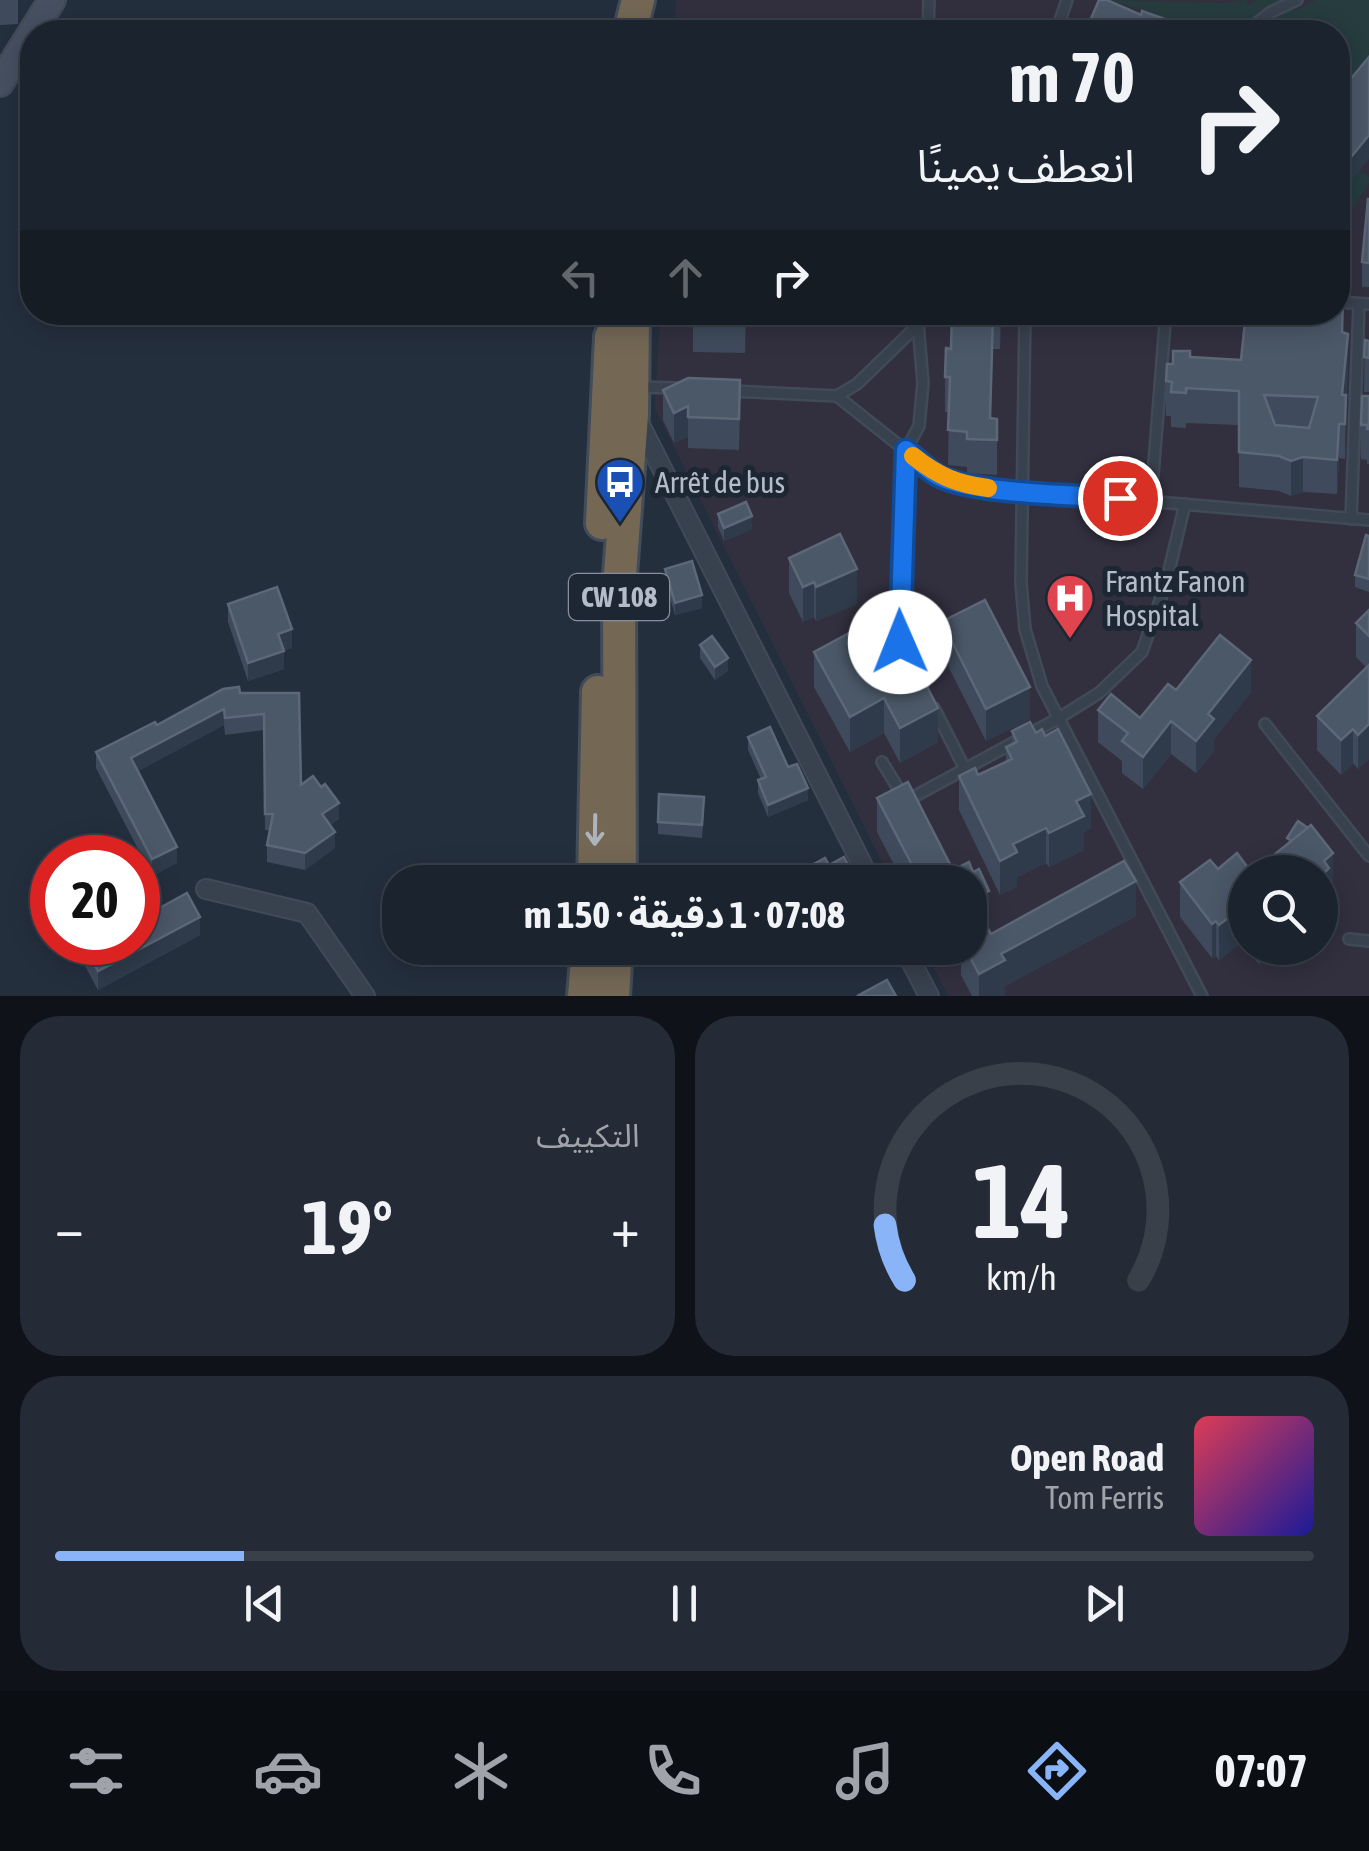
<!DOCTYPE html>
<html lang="ar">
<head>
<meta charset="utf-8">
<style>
  body { margin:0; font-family:"Asap Condensed","Noto Sans Arabic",sans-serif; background:#242b36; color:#f1f3f6; direction:rtl; height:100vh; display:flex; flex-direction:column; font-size:38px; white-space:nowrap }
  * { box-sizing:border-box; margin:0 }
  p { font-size:32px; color:#a0a4aa }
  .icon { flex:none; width:55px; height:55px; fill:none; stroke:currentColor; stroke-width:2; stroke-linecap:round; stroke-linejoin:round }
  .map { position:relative; height:996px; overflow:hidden; direction:ltr }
  .drawer { display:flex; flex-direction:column; gap:20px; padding:20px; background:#0f1319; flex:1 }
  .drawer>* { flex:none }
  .hud { position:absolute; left:20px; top:20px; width:1330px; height:305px; border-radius:40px; box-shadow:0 5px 25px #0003,0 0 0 2px #39404a; direction:rtl; background:#1b232e; color:#f1f3f6; overflow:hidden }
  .tools { position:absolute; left:1228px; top:855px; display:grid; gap:20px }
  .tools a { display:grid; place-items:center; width:110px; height:110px; border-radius:50%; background:#1b232e; box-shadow:0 5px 25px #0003,0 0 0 2px #39404a; font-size:50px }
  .speed { position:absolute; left:30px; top:835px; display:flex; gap:20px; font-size:50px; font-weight:700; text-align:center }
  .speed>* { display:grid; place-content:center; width:130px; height:130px; border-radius:50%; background:#1b232e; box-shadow:0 5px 25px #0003,0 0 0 2px #39404a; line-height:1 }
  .speed .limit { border:15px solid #d22; background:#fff; color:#111 }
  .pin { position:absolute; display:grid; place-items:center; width:85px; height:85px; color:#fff; margin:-42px; border:5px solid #fff; border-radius:50%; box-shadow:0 2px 10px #0007 }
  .me { position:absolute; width:110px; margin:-55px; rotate:359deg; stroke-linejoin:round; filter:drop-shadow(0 0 8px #0008) }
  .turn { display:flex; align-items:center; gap:35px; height:210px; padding:0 50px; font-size:45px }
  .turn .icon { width:130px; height:130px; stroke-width:2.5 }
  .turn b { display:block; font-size:70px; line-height:85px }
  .lanes { display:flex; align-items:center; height:95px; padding:0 50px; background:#0003; justify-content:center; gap:50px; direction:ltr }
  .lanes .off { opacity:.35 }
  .big { font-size:75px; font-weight:700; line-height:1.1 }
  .drawer .widget { flex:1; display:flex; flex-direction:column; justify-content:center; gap:15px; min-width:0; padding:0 35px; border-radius:40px; background:#242b36 }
  .drawer .dial { align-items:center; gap:0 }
  .dial svg { height:260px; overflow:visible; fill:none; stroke:#39404a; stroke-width:7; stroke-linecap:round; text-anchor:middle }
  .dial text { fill:#f1f3f6; stroke:none }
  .song { display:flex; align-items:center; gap:30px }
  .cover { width:120px; height:120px; border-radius:15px; background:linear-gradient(135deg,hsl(350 70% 55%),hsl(240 70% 35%)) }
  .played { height:10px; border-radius:5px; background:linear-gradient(90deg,#8ab4f8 15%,#39404a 15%) }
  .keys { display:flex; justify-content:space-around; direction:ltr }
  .heat { display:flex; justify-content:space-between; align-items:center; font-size:55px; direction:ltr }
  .drawer .tiles { flex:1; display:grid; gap:20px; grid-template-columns:1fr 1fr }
  .widget:last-child { grid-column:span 2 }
  .trip { position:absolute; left:382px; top:865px; width:605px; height:100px; border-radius:40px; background:#1b232e; box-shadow:0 5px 25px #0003,0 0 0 2px #39404a; font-weight:700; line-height:100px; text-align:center; direction:rtl }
  .menu { display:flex; height:160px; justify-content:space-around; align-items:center; background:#0b0e12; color:#a0a4aa }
  .menu .icon { width:70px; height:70px }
  .menu .current { color:#8ab4f8 }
  .menu b { font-size:45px; color:#f1f3f6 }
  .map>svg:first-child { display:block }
</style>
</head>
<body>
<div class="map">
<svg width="1369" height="996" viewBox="0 0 1369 996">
  <rect width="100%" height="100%" fill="#242f3e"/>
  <path fill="#32303f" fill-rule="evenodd" d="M676 0H1369V996H948L924 948H970V882H892L655 409 660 313 1338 312V32H674ZM1245 872H1320V948H1245Z"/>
  <g fill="#263c3f">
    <path d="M1106 0 1225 3 1246 0 1249 5 1256 0H1284L1292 12 1316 0H1369V81L1338 95V32H1143L1152 12Z"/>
    <path d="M1360 170 1369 177V183L1351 210 1338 275V185Z"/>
  </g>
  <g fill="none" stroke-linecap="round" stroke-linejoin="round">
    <g stroke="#414a57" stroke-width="14">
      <g id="lane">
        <path d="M928 32 929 0"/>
        <path d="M1056 32 1067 0"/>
        <path d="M1245 32 1271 12 1297 0"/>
        <path d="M1338 302 1369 304"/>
        <path d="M917 312 923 383 919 426 906 450 900 591 901 642 923 686"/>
        <path d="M1025 312 1021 583 1025 629 1042 686 1202 996"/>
        <path d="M917 315 962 317"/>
        <path d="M993 318 1025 320"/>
        <path d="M636 387 676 388"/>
        <path d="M731 391 837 396 857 384 917 326"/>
        <path d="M837 396 935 474 950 481 982 487 1369 520"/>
        <path d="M1151 500 1166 312"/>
        <path d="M1351 519 1359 304"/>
        <path d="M934 708 965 769"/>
        <path d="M1265 724 1369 856"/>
        <path d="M882 762 906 801 1059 718 1099 693 1142 652 1166 583 1185 504"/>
        <path d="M1349 939 1369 941"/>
      </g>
    </g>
    <g stroke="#414a57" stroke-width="22">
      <g id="street">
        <path d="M637 419 871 882"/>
        <path d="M206 889 307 913 365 996"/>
        <path d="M904 948 929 996"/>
      </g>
    </g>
    <g stroke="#414a57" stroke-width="30">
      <path id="secondary" d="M0 83 52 0"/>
    </g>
    <g stroke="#434c59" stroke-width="38">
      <g id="highway">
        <path d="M630 32 638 0"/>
        <path d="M602 523 611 337"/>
        <path d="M594 882 598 692"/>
        <path d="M620 882 619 588 632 415 633 312"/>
        <path d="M584 996 588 948"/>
        <path d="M613 996 616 948"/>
      </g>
    </g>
    <use href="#lane" stroke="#38414e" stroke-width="9"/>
    <use href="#street" stroke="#38414e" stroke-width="18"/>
    <use href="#secondary" stroke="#465061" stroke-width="25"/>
    <use href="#highway" stroke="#746855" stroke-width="32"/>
  </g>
  <g fill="#3f4b5c">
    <path d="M0 0H18V24L0 25Z"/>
    <path d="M1141 15 1190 32H1089V23Z"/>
    <path d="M1369 199V287H1362V262Z"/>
    <path d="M693 312H746L745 353 693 352Z"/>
    <path d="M952 312H1001L1000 349H993L991 418 997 419V475L967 473V467L948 465 949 412H945V377L951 349Z"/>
    <path d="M1343 332 1348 368 1346 395 1345 459 1339 458 1337 494 1303 492 1291 496 1279 491 1239 487V425L1186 423V428L1171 427V416H1166V381L1173 364 1190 357 1241 360Z"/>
    <path d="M1365 340 1369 341V392H1364Z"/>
    <path d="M663 390 740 410 739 450 688 448V437L674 443 663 420Z"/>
    <path d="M1369 396V464H1367V460L1361 459V425Z"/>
    <path d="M718 514 752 529 724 541 718 527Z"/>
    <path d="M1369 536V592L1355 587V575Z"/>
    <path d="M789 558 857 604 816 621 814 617 803 622 789 593Z"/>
    <path d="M665 569 702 608 675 615 665 581Z"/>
    <path d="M985 600 1030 719 986 741 949 668 929 676 923 664V631Z"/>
    <path d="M228 604 292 648 284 650V669L248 681 228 622Z"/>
    <path d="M1369 610V759L1358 769 1353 763 1341 775 1317 750V716L1366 667 1356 657V623Z"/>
    <path d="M877 618 938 742 900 763 884 733 850 752 814 687V652Z"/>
    <path d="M700 645 728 671 715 680 700 658Z"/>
    <path d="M1176 690 1251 692 1214 739V751L1196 773 1171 754 1143 789 1122 773V761L1098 742V710L1140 718Z"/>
    <path d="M240 693H299L301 785 339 819 330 825 335 848 305 870 267 862V845L270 830H265L264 730 225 735 224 725 138 771 177 863 152 876 96 768V752L157 725Z"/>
    <path d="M1012 731 1091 828 1084 832V850L1049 867 1046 863 1017 877V887L1000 895 959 810V776L978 775 1006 762V747L1012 744Z"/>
    <path d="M748 737 788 767 808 800 768 817 758 793V780L761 779 748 750Z"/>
    <path d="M908 782 953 870 969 862 973 872 979 869 989 891V925L970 934V882H903L877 832V798Z"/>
    <path d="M704 810 702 838 658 834V822Z"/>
    <path d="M1218 869 1245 872V947L1241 942 1219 960 1216 956 1212 958 1180 917V882Z"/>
    <path d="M1136 916 1005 986V995L1003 996H972L961 975V948H970L991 934Z"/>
    <path d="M200 935 98 990 85 966V947Z"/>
    <path d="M671 948H699V958L671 957Z"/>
    <path d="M1245 948H1285L1270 960 1268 958 1259 964Z"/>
  </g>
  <g fill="#2f3b4b">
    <path d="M1369 135V159L1338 197V173Z"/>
    <path d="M1348 334V368L1342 429V395Z"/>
    <path d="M688 406V437L674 443V413Z"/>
    <path d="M1339 424V458L1337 494V460Z"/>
    <path d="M1303 457V492L1291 496V461Z"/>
    <path d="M752 516V529L724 541V528Z"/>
    <path d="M857 569V604L816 621V587Z"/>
    <path d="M814 582V617L803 622V587Z"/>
    <path d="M702 595V608L675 615V603Z"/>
    <path d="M292 629V648L278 652V634Z"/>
    <path d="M949 636V668L929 676V644Z"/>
    <path d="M284 651V669L248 681V663Z"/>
    <path d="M728 658V671L715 680V667Z"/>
    <path d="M1251 660V692L1214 739V751L1196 773V741L1208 714Z"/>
    <path d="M1030 687V719L986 741V709Z"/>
    <path d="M884 698V733L850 752V717Z"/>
    <path d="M938 708V742L900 763V728Z"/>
    <path d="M224 709V725L131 775V758Z"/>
    <path d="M1369 717V759L1358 769V735Z"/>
    <path d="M1171 721V754L1143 789V757Z"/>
    <path d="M1353 729V763L1341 775V740Z"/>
    <path d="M808 788V800L768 817V805Z"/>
    <path d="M1091 794V828L1084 832V850L1049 867V833L1076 801Z"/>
    <path d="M339 803V819L322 831V814Z"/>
    <path d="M1046 828V863L1017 877V887L1000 895V861L1013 844Z"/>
    <path d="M335 832V848L305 870V853Z"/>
    <path d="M177 847V863L152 876V859Z"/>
    <path d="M1333 853V888L1329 891V902L1320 912V877L1324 861Z"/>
    <path d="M1136 881V916L1005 986V995L1003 996H979V974L1001 954Z"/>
    <path d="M989 891V925L970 934V900Z"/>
    <path d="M1241 908V942L1219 960V925Z"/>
    <path d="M200 917V935L98 990V971Z"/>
    <path d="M1216 921V956L1212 958V924Z"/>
    <path d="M1259 948H1268V958L1259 964Z"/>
    <path d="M1270 948H1285L1270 960Z"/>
  </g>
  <g fill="#4b5868" stroke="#5c6777" stroke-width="2.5" fill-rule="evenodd">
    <path d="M1099 0H1107L1141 15 1142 11 1190 28 1189 32H1112L1089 23Z"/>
    <path d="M843 24 887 27V32H842Z"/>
    <path d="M1369 57V135L1338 173V71L1349 81Z"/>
    <path d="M1368 199H1369V263L1362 262Z"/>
    <path d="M1338 293 1343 298 1342 332 1348 334 1342 395H1346L1345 424H1339L1337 460 1303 457 1291 461 1279 456 1239 452V391L1186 388V393L1171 392 1172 382 1166 381 1167 364H1173V351H1190V357L1241 360 1246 312H1338ZM1264 395 1318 397 1309 428 1275 425Z"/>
    <path d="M693 312H745V319L693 317Z"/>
    <path d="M952 312H1000V314H993L990 418 997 419V440L967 439V432L948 430 950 377H945L946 348 951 349Z"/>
    <path d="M1365 340 1369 341V358L1364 357Z"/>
    <path d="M688 378 740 380 739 419 688 417V406L674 413 663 390Z"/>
    <path d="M1362 396H1369V429H1367L1368 425H1361Z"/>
    <path d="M746 502 752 516 724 528 718 514Z"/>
    <path d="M840 534 857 569 816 587 814 582 803 587 789 558Z"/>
    <path d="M1366 535 1369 536V579L1355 575Z"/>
    <path d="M692 561 702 595 675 603 665 569Z"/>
    <path d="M277 587 292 629 278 634 284 651 248 663 228 604Z"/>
    <path d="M985 600 1030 687 986 709 949 636 929 644 923 631Z"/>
    <path d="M1369 610V636L1356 623Z"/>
    <path d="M877 618 912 682 922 677 938 708 900 728 884 698 850 717 814 652Z"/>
    <path d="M1220 635 1251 660 1208 714 1214 719 1196 741 1171 721 1143 757 1122 741 1128 733 1098 710 1111 694 1140 718 1168 684 1176 690Z"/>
    <path d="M712 636 728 658 715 667 700 645Z"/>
    <path d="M1369 665V724L1358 735 1353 729 1341 740 1317 716Z"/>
    <path d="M239 687 240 693H299L301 785 313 776 321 787 325 784 339 803 322 814 335 832 305 853 267 845 273 814H265L264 714 225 718 224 709 131 758 177 847 152 859 96 752 155 722 157 725 223 689Z"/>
    <path d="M1030 722 1036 733 1042 729 1045 736 1058 729 1091 794 1076 801 1084 816 1049 833 1046 828 1013 844 1017 852 1000 861 959 776 975 768 978 775 1012 759 1006 747 1017 742 1012 731Z"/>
    <path d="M770 727 788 767 797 764 808 788 768 805 758 780 766 777 748 737Z"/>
    <path d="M908 782 953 870 969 862 973 872 979 869 989 891 970 900V882H921L877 798Z"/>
    <path d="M659 794 704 797 702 825 658 822Z"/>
    <path d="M1298 821 1308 828 1292 841 1287 838Z"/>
    <path d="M1311 825 1333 853 1324 861 1329 868 1320 877V872H1253Z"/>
    <path d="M1237 853 1251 872H1245V912L1241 908 1219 925 1216 921 1212 924 1180 882 1210 860 1218 869Z"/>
    <path d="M844 857 857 882H797L803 879 799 872 825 858 829 865Z"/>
    <path d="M1124 861 1136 881 1001 954 1005 960 979 974 965 948H970V936L987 927 991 934Z"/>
    <path d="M187 893 200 917 98 971 85 947 94 942H138V920Z"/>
    <path d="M887 980 896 996H857Z"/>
  </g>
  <defs><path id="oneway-shaft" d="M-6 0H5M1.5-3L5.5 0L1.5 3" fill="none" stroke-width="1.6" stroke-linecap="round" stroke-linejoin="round" transform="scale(2.5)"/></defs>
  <use stroke="#aeb4bd" href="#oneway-shaft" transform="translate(595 830) rotate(91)"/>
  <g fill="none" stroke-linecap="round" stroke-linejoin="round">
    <g stroke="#114b97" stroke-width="25">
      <path id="route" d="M900 642 906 450C916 458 926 469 937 475 969 494 1078 495 1120 498"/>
    </g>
    <use href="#route" stroke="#1a73e8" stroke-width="18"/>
    <path stroke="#f59e0b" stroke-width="18" d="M913 456C938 476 957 484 988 488"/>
  </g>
  <defs>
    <g id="bus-pin" transform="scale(2.5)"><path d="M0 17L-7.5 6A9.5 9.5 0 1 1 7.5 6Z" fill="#1a4fb4" stroke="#1d2633"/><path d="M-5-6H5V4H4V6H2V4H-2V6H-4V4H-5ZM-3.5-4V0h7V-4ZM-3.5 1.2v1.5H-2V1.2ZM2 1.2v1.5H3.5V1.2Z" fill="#fff"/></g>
    <g id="hospital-pin" transform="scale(2.5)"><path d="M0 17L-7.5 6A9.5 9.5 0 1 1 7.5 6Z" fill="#e0444e" stroke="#1d2633"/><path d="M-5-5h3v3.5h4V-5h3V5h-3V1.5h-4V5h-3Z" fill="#fff"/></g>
  </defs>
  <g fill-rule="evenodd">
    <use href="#bus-pin" x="620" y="482"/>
    <use href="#hospital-pin" x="1070" y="598"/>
  </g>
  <g text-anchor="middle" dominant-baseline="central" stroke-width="10" stroke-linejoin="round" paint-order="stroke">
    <rect fill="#1d2633" stroke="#878f9c" stroke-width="2.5" x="569" y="574" width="100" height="46" rx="8"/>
    <g font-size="28" font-weight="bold" fill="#b4bcc9">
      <text x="619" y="597">CW 108</text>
    </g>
    <g font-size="30" fill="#b4bcc9" stroke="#1d2633" text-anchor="start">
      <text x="655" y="482">Arrêt de bus</text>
      <text x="1105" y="581">Frantz Fanon<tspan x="1105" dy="34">Hospital</tspan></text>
    </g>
  </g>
</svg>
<div class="tools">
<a><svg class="icon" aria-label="search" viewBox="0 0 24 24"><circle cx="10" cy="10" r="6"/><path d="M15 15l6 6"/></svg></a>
</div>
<div class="speed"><div class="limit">20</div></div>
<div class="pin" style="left:1120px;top:498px;background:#d93025"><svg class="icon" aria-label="arrive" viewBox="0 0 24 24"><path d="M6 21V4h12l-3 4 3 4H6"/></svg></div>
<svg class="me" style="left:900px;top:642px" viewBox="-20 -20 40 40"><circle r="19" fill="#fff"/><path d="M0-13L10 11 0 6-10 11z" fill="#1a73e8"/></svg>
<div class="trip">07:08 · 1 دقيقة · 150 m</div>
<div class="hud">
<div class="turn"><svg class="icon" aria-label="right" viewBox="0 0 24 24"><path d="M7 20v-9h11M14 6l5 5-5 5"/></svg><div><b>70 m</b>انعطف يمينًا</div></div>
<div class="lanes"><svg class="icon off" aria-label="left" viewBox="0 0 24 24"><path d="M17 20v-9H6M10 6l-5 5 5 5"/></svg><svg class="icon off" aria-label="ahead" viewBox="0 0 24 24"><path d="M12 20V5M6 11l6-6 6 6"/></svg><svg class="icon" aria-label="right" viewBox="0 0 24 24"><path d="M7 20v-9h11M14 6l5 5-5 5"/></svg></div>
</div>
</div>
<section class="drawer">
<div class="tiles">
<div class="widget dial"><svg viewBox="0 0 100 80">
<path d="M14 69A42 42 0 1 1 86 69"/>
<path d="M14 69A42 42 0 0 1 8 52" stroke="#8ab4f8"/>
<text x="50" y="56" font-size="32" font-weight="700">14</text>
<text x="50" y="72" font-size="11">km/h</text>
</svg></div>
<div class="widget"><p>التكييف</p>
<div class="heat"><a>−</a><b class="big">19°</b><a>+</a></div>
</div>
<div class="widget">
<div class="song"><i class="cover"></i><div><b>Open Road</b><p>Tom Ferris</p></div></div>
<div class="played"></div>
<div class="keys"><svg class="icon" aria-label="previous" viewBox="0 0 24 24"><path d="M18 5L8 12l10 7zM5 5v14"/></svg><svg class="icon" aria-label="pause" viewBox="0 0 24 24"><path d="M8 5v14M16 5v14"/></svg><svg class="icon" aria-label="next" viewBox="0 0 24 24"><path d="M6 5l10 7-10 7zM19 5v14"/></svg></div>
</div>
</div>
</section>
<nav class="menu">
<b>07:07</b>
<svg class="icon current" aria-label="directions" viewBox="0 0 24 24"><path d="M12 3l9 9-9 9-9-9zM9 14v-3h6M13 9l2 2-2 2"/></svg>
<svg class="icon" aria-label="music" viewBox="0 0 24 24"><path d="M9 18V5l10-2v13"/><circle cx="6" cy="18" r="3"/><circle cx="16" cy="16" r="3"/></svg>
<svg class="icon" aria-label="phone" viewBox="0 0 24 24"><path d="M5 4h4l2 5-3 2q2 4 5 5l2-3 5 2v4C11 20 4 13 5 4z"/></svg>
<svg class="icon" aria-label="climate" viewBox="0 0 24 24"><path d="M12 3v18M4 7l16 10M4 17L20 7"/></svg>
<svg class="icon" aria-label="car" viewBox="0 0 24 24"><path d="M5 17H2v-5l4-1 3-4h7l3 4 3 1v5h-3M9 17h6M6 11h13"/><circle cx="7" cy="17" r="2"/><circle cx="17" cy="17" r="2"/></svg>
<svg class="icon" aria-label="filters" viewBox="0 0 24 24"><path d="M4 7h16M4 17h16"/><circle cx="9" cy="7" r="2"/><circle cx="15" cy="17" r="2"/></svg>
</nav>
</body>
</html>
